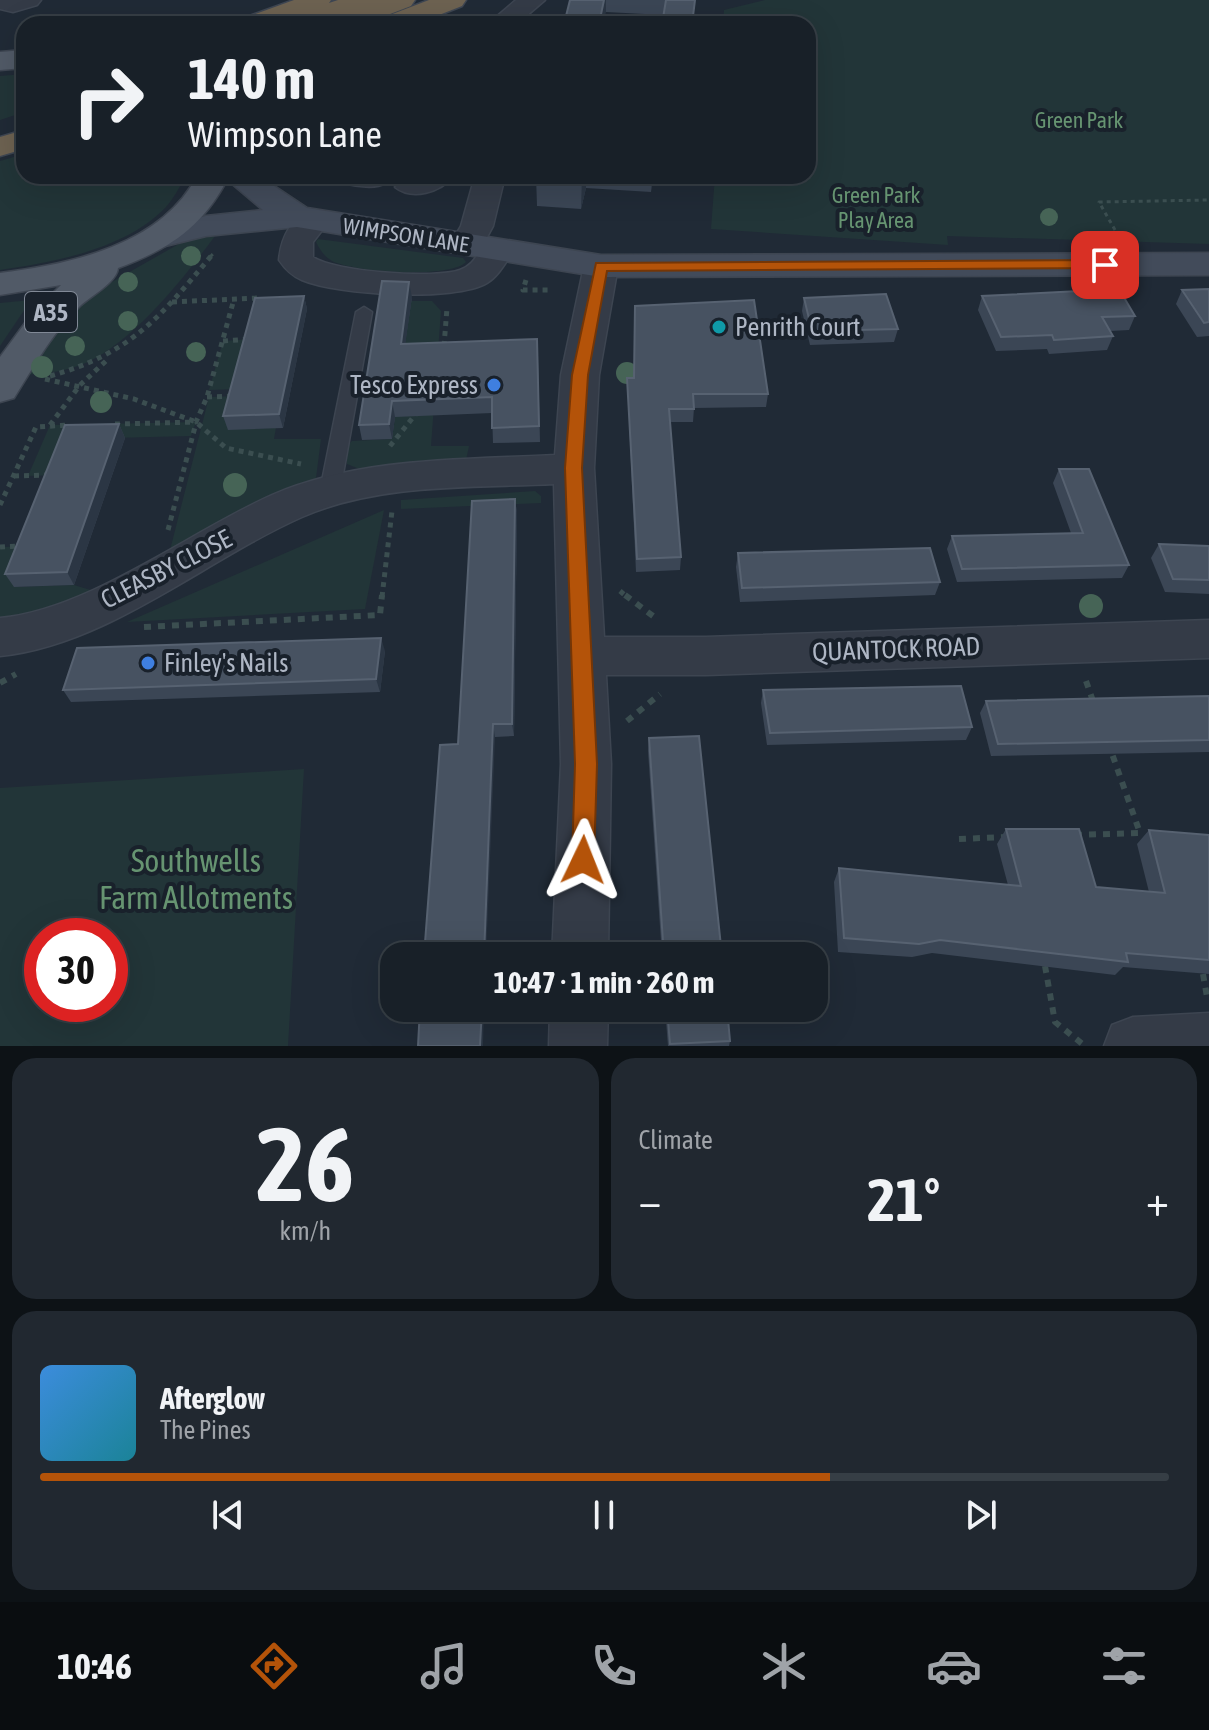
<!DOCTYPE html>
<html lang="en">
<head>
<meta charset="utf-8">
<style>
  body { margin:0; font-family:"Asap Condensed",sans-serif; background:#212830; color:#f1f3f6; height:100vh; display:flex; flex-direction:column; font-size:30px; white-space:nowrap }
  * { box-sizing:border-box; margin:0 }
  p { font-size:26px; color:#9fa3a8 }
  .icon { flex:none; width:44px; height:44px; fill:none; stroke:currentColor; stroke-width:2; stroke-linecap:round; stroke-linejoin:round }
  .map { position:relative; height:1046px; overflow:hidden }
  .panel { display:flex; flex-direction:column; gap:12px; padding:12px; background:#0d1216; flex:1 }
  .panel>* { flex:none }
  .hud { position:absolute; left:16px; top:16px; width:800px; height:168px; border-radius:24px; box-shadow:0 8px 32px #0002,0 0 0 2px #363e45; background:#182028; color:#f1f3f6; overflow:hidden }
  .speed { position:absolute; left:24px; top:918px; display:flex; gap:16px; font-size:40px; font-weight:700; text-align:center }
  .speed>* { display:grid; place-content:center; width:104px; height:104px; border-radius:50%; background:#182028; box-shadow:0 8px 32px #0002,0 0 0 2px #363e45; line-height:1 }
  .speed .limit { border:12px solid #d22; background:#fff; color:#111 }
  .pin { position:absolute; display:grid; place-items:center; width:68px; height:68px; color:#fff; margin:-34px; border-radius:16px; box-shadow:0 4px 12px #0006 }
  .me { position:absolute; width:88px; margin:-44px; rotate:2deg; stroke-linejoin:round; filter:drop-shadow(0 0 6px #0008) }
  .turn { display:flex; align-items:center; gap:28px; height:168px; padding:0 40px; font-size:36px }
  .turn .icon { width:104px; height:104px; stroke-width:2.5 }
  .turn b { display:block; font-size:56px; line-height:68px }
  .big { font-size:60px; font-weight:700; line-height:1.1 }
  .panel .widget { flex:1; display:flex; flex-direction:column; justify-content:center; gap:12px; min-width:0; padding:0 28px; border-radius:24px; background:#212830 }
  .panel .dial { align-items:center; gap:0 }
  .dial b { font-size:104px; line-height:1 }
  .song { display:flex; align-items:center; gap:24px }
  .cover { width:96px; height:96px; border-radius:12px; background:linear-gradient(135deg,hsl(210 70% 55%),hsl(190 70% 35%)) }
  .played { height:8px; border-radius:4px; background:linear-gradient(90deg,#b45309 70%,#363e45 70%) }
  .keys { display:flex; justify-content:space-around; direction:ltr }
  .heat { display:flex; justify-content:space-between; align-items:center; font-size:44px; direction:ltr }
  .panel .tiles { flex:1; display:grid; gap:12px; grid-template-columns:1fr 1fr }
  .widget:last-child { grid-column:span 2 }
  .trip { position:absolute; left:380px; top:942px; width:448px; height:80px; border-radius:24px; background:#182028; box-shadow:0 8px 32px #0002,0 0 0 2px #363e45; font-weight:700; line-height:80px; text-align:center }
  .dock { display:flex; height:128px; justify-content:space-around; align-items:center; background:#0a0d10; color:#9fa3a8 }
  .dock .icon { width:56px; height:56px }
  .dock .current { color:#b45309 }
  .dock b { font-size:36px; color:#f1f3f6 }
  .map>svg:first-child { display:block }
</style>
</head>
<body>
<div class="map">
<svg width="1209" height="1046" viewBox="0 0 1209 1046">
  <rect width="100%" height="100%" fill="#202a36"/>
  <g fill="#223538" fill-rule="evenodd">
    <path d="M765 0H1209V244L947 236 948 245 711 229 715 176H808V24H723L724 10Z"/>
    <path d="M24 74V112L0 120V76Z"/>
    <path d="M24 154V176H186C180 186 174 198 166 207 126 249 55 262 0 270V161Z"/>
    <path d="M215 236C183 279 129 348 78 366 58 373 38 374 17 375L82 299 184 241Z"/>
    <path d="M318 239 463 258 466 262C450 279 353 272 332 261 324 256 320 250 316 242Z"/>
    <path d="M31 300 0 346V303Z"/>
    <path d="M411 301H432L441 311 431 446H469L465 465 369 473 347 464 345 448 352 441 392 439Z"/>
    <path d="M251 339 238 389 209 390 223 341Z"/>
    <path d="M236 396 229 429 276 428 274 439H321L316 478 299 491 168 558 209 397Z"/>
    <path d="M196 422 191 436 72 439 57 475 28 476 50 425Z"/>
    <path d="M535 491 541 496V503L401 509V500Z"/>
    <path d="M384 510 365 609 127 622Z"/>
    <path d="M29 546 14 587 74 585 97 592 0 625V550L1 547Z"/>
    <path d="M304 769 288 1046H0V788ZM42 936H110V1004H42Z"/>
  </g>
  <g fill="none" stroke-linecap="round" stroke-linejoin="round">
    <g stroke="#3d4551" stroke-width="3">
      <g id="lane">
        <path d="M326 176 383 180 385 183C374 191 337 184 326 176Z"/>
        <path d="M438 176H454C440 192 413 201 395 187L402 183 427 184Z"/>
        <path d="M364 307 372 312 340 491 330 498 320 491 356 312Z"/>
      </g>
    </g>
    <g stroke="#3d4551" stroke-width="3">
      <g id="street">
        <path d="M0 0H41L37 5 13 12 0 9Z"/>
        <path d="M516 0H545L517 24H488Z"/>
        <path d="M475 176H505L493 226 479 252 467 255 455 252 450 245 461 226Z"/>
        <path d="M314 210 325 213 330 220 313 242V257C334 272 436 279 460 270 485 261 475 233 510 242L515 249C507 260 499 276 487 283 455 302 337 295 302 280 292 276 285 269 279 260 281 238 291 216 314 210Z"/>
        <path d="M601 256 613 259 618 266 599 375 594 468 604 637H706L1209 620V658L706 675H606L611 764 608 956H552L561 764 554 484C472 488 379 483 302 517 205 560 108 645 0 656V618C89 610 189 532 272 495 360 457 461 460 555 455L561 375 584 266 589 259Z"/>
        <path d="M550 1008H608L607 1046H549Z"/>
        <path d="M1209 1013V1046H1104L1112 1025 1133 1017Z"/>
      </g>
    </g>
    <g stroke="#3d4551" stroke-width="3">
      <path id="secondary" d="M223 176H259L307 208 601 255 1209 253V275L601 277 297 227 206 236 157 248 145 245 140 238 145 231 206 216 263 210Z"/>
    </g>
    <g stroke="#3d4551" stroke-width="3">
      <g id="primary">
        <path d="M24 50V68L0 70V52Z"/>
        <path d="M197 176H229C204 226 170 249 118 268 117 282 91 296 80 306 52 333 34 366 14 398L0 402V357L31 315 61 285 0 295V273C72 264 161 245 197 176Z"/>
      </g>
    </g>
    <g stroke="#3e4652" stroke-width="3">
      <g id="highway">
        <path d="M294 0H331L329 3 338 0H415L411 6 364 24H284L286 21 240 24 244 18Z"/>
        <path d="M429 0H466L462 6 416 24H378L382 18Z"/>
        <path d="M24 130V149L0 156V137Z"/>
      </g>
    </g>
    <g stroke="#3b4e50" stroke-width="3" stroke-dasharray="4 4" stroke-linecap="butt">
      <path d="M520 182 542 183"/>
      <path d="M1119 237 1099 202 1209 200"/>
      <path d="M210 257 213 254"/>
    </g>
    <g stroke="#3b4e50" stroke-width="5" stroke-dasharray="5 5" stroke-linecap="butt">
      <path d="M526 280 523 290H551"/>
      <path d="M172 302 259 298"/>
      <path d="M223 341 250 339"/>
      <path d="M444 346 447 308"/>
      <path d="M50 376C132 353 160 317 212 255"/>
      <path d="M45 379 134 399 196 422 226 448 301 464"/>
      <path d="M207 397 235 396"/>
      <path d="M115 424 196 422 207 397 234 299"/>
      <path d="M50 425 80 385 107 360"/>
      <path d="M390 446 419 410"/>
      <path d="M14 476 48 475"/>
      <path d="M0 505 36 427 69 425"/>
      <path d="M168 530 196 423"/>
      <path d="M0 547 20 546"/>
      <path d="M620 591 627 597"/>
      <path d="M382 597 392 511"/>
    </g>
    <g stroke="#3b4e50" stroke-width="6" stroke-dasharray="7 7" stroke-linecap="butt">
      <path d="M625 595 657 619"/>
      <path d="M144 627 380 615 382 595"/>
      <path d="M1086 681 1093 701"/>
      <path d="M0 683 16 674"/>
      <path d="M627 721 660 694"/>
      <path d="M1075 835 1140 833 1110 748"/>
      <path d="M959 839 1006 837"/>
      <path d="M1045 966 1055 1022 1085 1046"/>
      <path d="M1203 974 1207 997"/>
    </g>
    <use href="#lane" fill="#343b47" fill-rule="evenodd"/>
    <use href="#street" fill="#343b47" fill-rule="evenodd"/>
    <use href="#secondary" fill="#424b5a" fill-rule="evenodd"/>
    <use href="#primary" fill="#515a67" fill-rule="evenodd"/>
    <use href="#highway" fill="#6d6251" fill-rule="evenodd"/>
  </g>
  <g fill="#466456">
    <circle cx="1049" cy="217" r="9"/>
    <circle cx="191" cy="256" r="10"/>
    <circle cx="128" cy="282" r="10"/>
    <circle cx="128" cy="321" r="10"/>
    <circle cx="75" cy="346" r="10"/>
    <circle cx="196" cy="352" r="10"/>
    <circle cx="42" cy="367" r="11"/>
    <circle cx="627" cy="373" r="11"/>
    <circle cx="101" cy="402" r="11"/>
    <circle cx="235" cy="485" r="12"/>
    <circle cx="1091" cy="606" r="12"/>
  </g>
  <g fill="#3b4655">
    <path d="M570 0H696L664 15 606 12Z"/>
    <path d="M382 176H433L426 181 386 179Z"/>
    <path d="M536 176H653L651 192 586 188 581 209 537 206Z"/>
    <path d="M1209 289V336L1197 337 1176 304 1182 290Z"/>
    <path d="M304 296 307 309 283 428 228 430 223 416Z"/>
    <path d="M982 296 1135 316 1129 330 1110 331 1113 336 1107 350 1049 354 1047 349 996 351 978 310Z"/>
    <path d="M412 297 405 344 538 355 540 442 493 443 492 413 395 417 392 439 362 440 359 425Z"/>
    <path d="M804 298 898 329 894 342 810 345 802 311Z"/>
    <path d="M627 378 768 394 766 407 694 408 693 422H670L681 557 680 570 636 572Z"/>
    <path d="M119 424 125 438 74 585 14 587 5 574Z"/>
    <path d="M1059 469 1129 565 1122 578 957 582 947 549 952 536 1071 533 1053 483Z"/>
    <path d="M515 499 517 513 514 736 495 737 458 744Z"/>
    <path d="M1159 544 1209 546V594L1165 592 1151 558Z"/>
    <path d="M738 553 940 582 935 595 740 602 736 567Z"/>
    <path d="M385 651 380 692 71 702 63 690Z"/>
    <path d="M763 690 972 727 966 740 767 745 761 703Z"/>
    <path d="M1209 696V752L991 756 980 713 986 701Z"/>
    <path d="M649 738 722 956H662L648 751Z"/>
    <path d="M1006 829 1096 887 1149 892 1137 844 1149 830 1209 835V974L1123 967 1115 975 932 953 912 957 838 952 834 882 839 868 1008 885 997 844Z"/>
    <path d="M665 1008H727L730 1041 729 1046H668Z"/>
  </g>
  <g fill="#2b3644">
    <path d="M604 0H606V12L603 24H599Z"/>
    <path d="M582 176H586V188L581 209Z"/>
    <path d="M409 282 412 297 403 360 401 344Z"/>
    <path d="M304 296 307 309 283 428 279 414Z"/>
    <path d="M392 401 395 417 392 439 389 424Z"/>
    <path d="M119 424 125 438 74 585 67 572Z"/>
    <path d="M515 499 517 513 514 736 512 724Z"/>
    <path d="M381 638 385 651 380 692 376 679Z"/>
    <path d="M493 724 495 737 486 956H484Z"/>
    <path d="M482 1008H484L483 1046H480Z"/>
  </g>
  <g fill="#475261" stroke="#576271" stroke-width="2">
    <path d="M570 0H604L599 24H564Z"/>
    <path d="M666 0H695L692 24H662Z"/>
    <path d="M536 176H582L581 179Z"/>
    <path d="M382 281 409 282 401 344 537 339 539 426 492 428V397L392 401 389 424 359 425Z"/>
    <path d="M1119 289 1135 316 1102 317 1113 336 1054 340 1052 335 1001 337 982 296Z"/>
    <path d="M1209 289V322L1204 323 1182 290Z"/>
    <path d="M886 294 898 329 812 331 804 298Z"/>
    <path d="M304 296 279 414 223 416 255 298Z"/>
    <path d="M754 300 768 394H693L694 409H669L681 557 637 559 627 378H634L635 306Z"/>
    <path d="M119 424 67 572 5 574 65 425Z"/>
    <path d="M1059 469H1089L1129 565 962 569 952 536 1083 533Z"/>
    <path d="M515 499 512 724H493L484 956H424L440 745 458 744 472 501Z"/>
    <path d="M1159 544 1209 546V580L1173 579Z"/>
    <path d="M930 548 940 582 742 588 738 553Z"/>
    <path d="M381 638 376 679 63 690 77 648Z"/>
    <path d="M961 686 972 727 770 733 763 690Z"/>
    <path d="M1209 696V740L998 744 986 701Z"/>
    <path d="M699 736 722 956H664L649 738Z"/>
    <path d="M1006 829H1079L1096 887 1165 893 1149 830 1209 835V960L1126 953 1128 962 940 940 919 944 844 938 839 868 1021 886Z"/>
    <path d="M420 1008H482L480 1046H418Z"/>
    <path d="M667 1008H727L730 1041 670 1044Z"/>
  </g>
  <path fill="#b45309" stroke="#753606" stroke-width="2" d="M1105 260 1112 265 1110 268 607 271 588 375 582 468 597 764 594 860 591 868 583 871 575 868 572 860 575 764 565 468 572 375 596 263Z"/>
  <circle fill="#0f9aa8" stroke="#19212b" stroke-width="3" cx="719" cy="327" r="8"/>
  <g fill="#3f7fe0" stroke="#19212b" stroke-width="3">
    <circle cx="494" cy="385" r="8"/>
    <circle cx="148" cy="663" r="8"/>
  </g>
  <g text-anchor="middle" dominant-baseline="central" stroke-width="8" stroke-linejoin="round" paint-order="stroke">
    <g font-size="22" fill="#669471" stroke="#19212b">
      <text x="1079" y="120">Green Park</text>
      <text x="876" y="195">Green Park<tspan x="876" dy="25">Play Area</tspan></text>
    </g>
    <g font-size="22" fill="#aeb6c4" stroke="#19212b">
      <text transform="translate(406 235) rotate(9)">WIMPSON LANE</text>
    </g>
    <rect fill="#19212b" stroke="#818996" stroke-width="2" x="25" y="292" width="52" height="40" rx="6"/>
    <g font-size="24" font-weight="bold" fill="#aeb6c4">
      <text x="51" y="312">A35</text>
    </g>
    <g font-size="26" fill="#aeb6c4" stroke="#19212b" text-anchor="start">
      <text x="735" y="327">Penrith Court</text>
      <text x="478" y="385" text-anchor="end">Tesco Express</text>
      <text x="164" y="663">Finley's Nails</text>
    </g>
    <g font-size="26" fill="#aeb6c4" stroke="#19212b">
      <text transform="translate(166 569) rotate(-27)">CLEASBY CLOSE</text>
      <text transform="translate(896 649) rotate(-2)">QUANTOCK ROAD</text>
    </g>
    <g font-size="32" fill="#669471" stroke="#19212b">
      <text x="196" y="860">Southwells<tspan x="196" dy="37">Farm Allotments</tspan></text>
    </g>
  </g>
</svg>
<div class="speed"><div class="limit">30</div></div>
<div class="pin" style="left:1105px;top:265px;background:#d93025"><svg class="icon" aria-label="arrive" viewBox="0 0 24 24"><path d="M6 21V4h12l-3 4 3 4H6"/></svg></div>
<svg class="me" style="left:583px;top:860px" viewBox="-20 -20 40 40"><path d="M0-17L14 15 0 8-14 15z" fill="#b45309" stroke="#fff" stroke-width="4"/></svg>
<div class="trip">10:47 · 1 min · 260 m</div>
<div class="hud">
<div class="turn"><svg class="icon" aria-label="right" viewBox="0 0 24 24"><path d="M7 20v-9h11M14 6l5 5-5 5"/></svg><div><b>140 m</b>Wimpson Lane</div></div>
</div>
</div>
<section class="panel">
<div class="tiles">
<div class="widget dial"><b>26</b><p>km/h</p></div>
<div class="widget"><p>Climate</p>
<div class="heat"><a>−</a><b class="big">21°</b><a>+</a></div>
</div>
<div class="widget">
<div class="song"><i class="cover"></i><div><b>Afterglow</b><p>The Pines</p></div></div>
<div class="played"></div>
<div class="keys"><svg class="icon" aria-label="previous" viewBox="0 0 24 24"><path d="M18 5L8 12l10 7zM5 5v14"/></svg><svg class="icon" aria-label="pause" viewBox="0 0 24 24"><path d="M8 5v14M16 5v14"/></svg><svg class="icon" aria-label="next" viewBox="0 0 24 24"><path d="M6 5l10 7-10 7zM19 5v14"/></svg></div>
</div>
</div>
</section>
<nav class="dock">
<b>10:46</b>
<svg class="icon current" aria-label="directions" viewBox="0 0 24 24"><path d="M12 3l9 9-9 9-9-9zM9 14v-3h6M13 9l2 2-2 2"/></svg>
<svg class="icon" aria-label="music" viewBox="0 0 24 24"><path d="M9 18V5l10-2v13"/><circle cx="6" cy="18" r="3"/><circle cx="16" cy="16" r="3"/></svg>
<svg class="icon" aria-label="phone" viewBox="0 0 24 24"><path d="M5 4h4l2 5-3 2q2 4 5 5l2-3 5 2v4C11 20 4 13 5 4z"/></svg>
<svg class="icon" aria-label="climate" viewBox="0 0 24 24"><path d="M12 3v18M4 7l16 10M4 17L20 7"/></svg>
<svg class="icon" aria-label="car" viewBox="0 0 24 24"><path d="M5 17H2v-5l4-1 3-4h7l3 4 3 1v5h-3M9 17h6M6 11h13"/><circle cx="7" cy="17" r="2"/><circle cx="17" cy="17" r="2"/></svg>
<svg class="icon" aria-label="filters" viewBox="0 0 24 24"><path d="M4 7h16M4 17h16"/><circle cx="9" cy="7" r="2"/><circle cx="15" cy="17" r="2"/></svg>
</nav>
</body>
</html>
